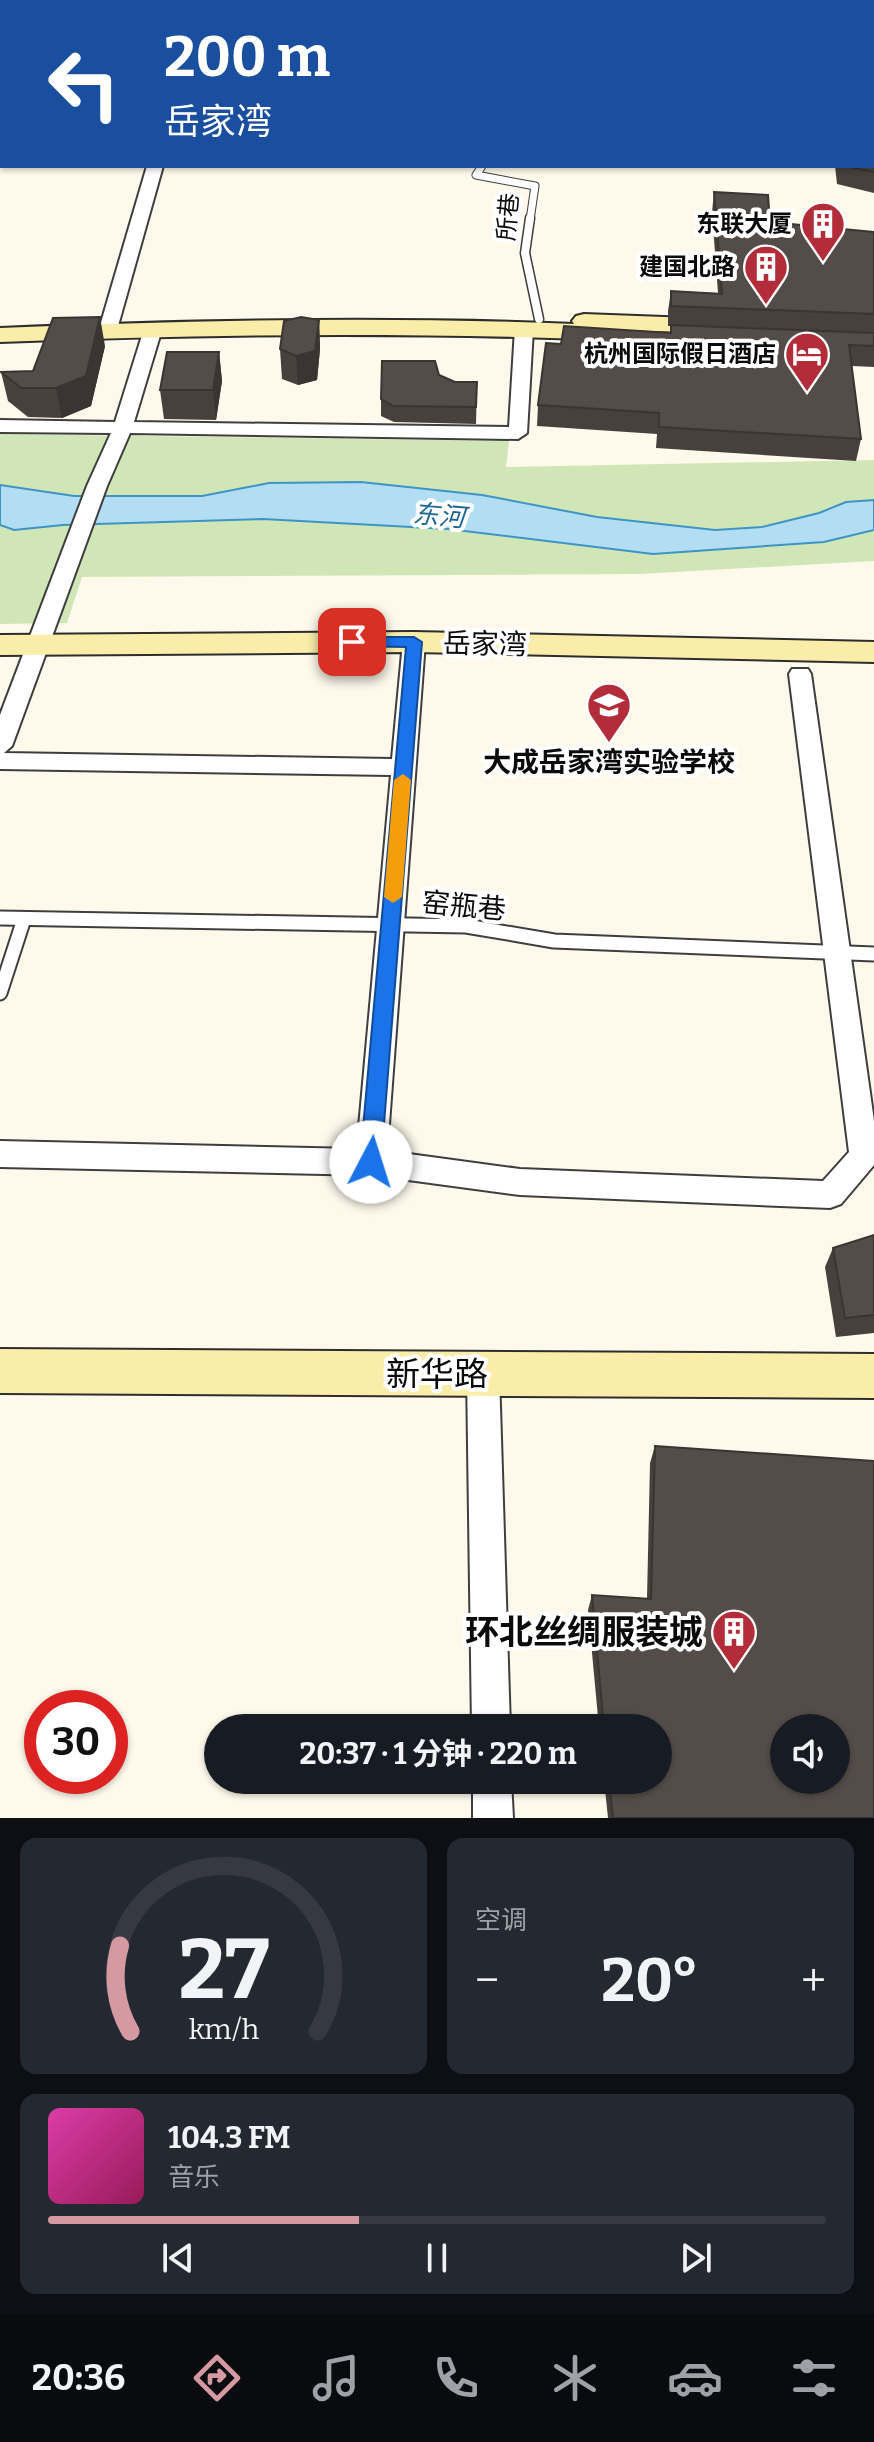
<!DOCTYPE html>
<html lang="zh">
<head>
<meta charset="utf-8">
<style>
  body { margin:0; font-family:Bitter,"Noto Sans SC",serif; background:#242831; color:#f1f3f6; height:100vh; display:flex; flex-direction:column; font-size:30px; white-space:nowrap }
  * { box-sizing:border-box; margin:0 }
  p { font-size:26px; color:#9ea1a6 }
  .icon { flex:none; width:44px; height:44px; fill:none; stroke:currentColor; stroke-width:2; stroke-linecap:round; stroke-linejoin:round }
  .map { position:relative; height:1818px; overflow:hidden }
  .drawer { display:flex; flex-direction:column; gap:20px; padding:20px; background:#0d0f14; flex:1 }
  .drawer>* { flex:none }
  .banner { position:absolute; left:0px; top:0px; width:874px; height:168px; box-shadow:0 2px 6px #0004; background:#1a4fa0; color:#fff; overflow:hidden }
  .tools { position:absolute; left:770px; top:1714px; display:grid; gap:16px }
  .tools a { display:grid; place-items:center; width:80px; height:80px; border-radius:50%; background:#171b24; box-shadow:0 2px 6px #0004; font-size:40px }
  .speed { position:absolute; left:24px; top:1690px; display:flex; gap:16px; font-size:40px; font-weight:700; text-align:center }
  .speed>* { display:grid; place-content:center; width:104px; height:104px; border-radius:50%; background:#171b24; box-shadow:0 2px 6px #0004; line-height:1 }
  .speed .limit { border:12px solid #d22; background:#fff; color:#111 }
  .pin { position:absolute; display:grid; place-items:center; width:68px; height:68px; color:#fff; margin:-34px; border-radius:16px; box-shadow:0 4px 12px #0006 }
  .me { position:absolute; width:88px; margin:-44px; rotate:5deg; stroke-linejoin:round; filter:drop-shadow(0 0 6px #0008) }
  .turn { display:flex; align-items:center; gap:28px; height:168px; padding:0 32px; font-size:36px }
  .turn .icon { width:104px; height:104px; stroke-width:2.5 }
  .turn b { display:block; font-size:56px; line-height:68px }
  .big { font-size:60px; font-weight:700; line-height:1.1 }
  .drawer .widget { flex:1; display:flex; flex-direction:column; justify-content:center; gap:12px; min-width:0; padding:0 28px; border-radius:16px; background:#242831 }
  .drawer .dial { align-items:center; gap:0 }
  .dial svg { height:208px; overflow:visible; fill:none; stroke:#363941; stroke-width:7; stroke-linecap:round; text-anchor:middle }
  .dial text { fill:#f1f3f6; stroke:none }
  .song { display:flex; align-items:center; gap:24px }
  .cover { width:96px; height:96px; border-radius:12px; background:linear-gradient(135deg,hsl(320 70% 55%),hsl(330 70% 35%)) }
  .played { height:8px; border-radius:4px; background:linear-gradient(90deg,#d599a1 40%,#363941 40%) }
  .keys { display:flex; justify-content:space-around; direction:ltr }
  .heat { display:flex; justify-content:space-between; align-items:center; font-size:44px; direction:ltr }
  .drawer .tiles { flex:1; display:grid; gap:20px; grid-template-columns:1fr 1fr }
  .widget:last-child { grid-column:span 2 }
  .trip { position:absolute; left:204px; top:1714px; width:468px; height:80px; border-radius:40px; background:#171b24; box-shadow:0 2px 6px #0004; font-weight:700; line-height:80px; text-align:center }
  .tab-bar { display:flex; height:128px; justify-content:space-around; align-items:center; background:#090b0e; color:#9ea1a6 }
  .tab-bar .icon { width:56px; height:56px }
  .tab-bar .on { color:#d599a1 }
  .tab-bar b { font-size:36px; color:#f1f3f6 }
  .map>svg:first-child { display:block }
</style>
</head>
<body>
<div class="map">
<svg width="874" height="1818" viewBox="0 0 874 1818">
  <rect width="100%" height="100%" fill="#fef9eb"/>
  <path fill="#d1e6b7" d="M0 434 509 441 506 467 874 460V561L640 574 82 577 67 623 0 624Z"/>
  <path fill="#b2ddf2" stroke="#3e95c5" stroke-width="2" d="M361 482 482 495 597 517 715 530 762 527 819 513 846 502 874 500V530L824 542 653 554 448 529 263 519 63 525 14 530 0 525V485L74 496H202L269 483Z"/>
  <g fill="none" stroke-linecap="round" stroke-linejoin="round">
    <g stroke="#3e3e3e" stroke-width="9">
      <path id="lane-far2" d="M482 166 476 175 535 186 530 220"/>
    </g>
    <g stroke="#3e3e3e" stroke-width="11">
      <path id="lane-far1" d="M530 218 525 253 539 319"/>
    </g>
    <g stroke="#3e3e3e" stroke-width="17">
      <g id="lane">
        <path d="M0 918 466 926 554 941 874 954"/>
        <path d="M0 993 24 919"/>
      </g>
    </g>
    <g stroke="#3e3e3e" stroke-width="4">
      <g id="street">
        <rect x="191" y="0" width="12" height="2"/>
        <rect x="308" y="0" width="12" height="2"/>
        <path d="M750 0H783L784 2H751Z"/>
        <rect x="872" y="6" width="2" height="8"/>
        <rect x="0" y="68" width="2" height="9"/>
        <rect x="872" y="111" width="2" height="8"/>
        <path d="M147 166H163L116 333 107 338 101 337 98 333Z"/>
        <path d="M153 324 162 329 134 422 509 427 515 329 524 324 530 325 533 329 527 433 518 439 130 433 107 486 12 746 4 753 392 759 403 642 406 637H422L425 642 387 1151 520 1169 823 1181 849 1152 789 674 792 669H808L811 674 874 1121V1165L841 1204 830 1208 520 1195 371 1175 0 1167V1141L357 1149 391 775 0 769V715L87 486 111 433 0 432V420L115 422 144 329Z"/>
        <path d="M483 1358 495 1363 499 1374 510 1728H472L467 1374 471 1363Z"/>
        <path d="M473 1780H511L513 1818H473Z"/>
      </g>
    </g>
    <g stroke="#2d2d2d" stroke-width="4">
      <g id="secondary">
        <path d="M584 314 717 319 726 321 729 326 726 331 717 333 620 330 622 333 619 338 610 340C406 332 204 334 0 342V328C191 320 383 316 574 324L572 321 576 316Z"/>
        <path d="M414 632 874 642V662L414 652 0 655V635Z"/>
        <path d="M0 1349 874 1354V1398L0 1393Z"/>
      </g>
    </g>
    <use href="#lane-far2" stroke="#fff" stroke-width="7"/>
    <use href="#lane-far1" stroke="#fff" stroke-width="8"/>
    <use href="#lane" stroke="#fff" stroke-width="13"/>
    <use href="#street" fill="#fff" fill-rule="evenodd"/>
    <use href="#secondary" fill="#faeda9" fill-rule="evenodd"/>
  </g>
  <g fill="#47413e">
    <path d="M874 119V193L837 184 835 166H872Z"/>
    <path d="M714 192 770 222 874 232V367L852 366 861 439 856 461 656 448 657 434 537 426 538 405 561 344 670 332 671 326H668V311L671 291 718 293 712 212Z"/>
    <path d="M319 320 320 349 317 380 298 385 282 379 280 349Z"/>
    <path d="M105 346 91 406 62 418 28 417 8 401 1 372 33 371Z"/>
    <path d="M219 352 222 381 216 420 164 419 160 390Z"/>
    <path d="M439 375 455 382H477L476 424 394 422 381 416V399Z"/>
    <path d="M874 1235V1333L836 1337 825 1267 833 1248Z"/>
    <path d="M655 1446 874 1818H608L604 1780H658V1728H599L588 1610 592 1595 647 1599 650 1463Z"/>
  </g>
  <g fill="#3a3532">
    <path d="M100 317 105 346 91 406 62 418 56 388Z"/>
    <path d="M319 320 320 349 317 380 298 385 296 356Z"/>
    <path d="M219 352 222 381 216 420 213 390Z"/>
  </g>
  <g fill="#534c48" stroke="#3a3532" stroke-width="2" fill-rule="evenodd">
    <path d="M872 117 874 119V172L846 166H872Z"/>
    <path d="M714 192 768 195 770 222 874 232V314L671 306V291L722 294Z"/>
    <path d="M100 317 86 376 56 388H21L1 372 33 371 53 318Z"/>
    <path d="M301 317 319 320 315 351 296 356 280 349 284 321Z"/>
    <path d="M671 325 874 333V346L849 345 861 439 659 427V413L538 405 546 343 561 344 564 326 671 333Z"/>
    <path d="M167 352H219L213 390H160Z"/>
    <path d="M382 361H435L439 375 455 382H477L476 407 393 406 381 399Z"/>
    <path d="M874 1235V1315L845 1318 833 1248Z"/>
    <path d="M655 1446 874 1461V1818H613L609 1780H658V1728H604L592 1595 651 1599ZM784 1728H836V1780H784Z"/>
  </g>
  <path fill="#1a73e8" stroke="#114b97" stroke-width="2" d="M352 637H414L422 642 381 1162 378 1168 371 1171 363 1168 360 1162 406 647 346 646V639Z"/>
  <path fill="#f59e0b" d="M403 774 411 780 402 897 393 903 384 897 394 780Z"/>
  <defs>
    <g id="building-pin" transform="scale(2.3)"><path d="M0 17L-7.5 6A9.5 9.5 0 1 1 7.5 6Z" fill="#b22c39" stroke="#fff"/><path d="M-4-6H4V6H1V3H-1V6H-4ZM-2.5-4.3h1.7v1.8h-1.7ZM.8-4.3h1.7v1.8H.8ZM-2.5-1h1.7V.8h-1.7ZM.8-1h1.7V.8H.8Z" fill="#fff"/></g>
    <g id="hotel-pin" transform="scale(2.3)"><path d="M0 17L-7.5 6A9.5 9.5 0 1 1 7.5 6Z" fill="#b22c39" stroke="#fff"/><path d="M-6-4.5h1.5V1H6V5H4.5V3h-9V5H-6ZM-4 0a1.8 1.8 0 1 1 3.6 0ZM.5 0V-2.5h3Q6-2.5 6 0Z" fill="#fff"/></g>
    <g id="school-pin" transform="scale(2.3)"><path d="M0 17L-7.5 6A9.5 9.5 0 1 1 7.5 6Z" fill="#b22c39" stroke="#fff"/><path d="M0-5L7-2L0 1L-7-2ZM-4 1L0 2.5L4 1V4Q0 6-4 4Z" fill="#fff"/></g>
  </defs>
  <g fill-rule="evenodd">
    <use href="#building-pin" x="823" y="224"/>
    <use href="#building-pin" x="766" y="267"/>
    <use href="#hotel-pin" x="807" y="354"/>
    <use href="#school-pin" x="609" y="705"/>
    <use href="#building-pin" x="734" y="1632"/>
  </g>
  <g text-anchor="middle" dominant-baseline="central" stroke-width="8" stroke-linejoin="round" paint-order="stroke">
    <g font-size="24" fill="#0b0b0b" stroke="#fff">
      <text transform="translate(508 217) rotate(-85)">所巷</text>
    </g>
    <g font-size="24" font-weight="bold" fill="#0b0b0b" stroke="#fff" text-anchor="end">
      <text x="792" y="224">东联大厦</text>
      <text x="735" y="267">建国北路</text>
      <text x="776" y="354">杭州国际假日酒店</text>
    </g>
    <g font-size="26" font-style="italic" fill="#1d6695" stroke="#fff">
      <text transform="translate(439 516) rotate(5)">东河</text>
    </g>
    <g font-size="28" fill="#0b0b0b" stroke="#fff">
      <text transform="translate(485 644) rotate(1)">岳家湾</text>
      <text transform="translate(464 906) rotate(5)">窑瓶巷</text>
    </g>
    <g font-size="28" font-weight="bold" fill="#0b0b0b" stroke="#fff">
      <text x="609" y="762">大成岳家湾实验学校</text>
    </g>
    <g font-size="34" fill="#0b0b0b" stroke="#fff">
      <text x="437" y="1374">新华路</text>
    </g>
    <g font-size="34" font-weight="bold" fill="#0b0b0b" stroke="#fff" text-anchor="end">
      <text x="703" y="1632">环北丝绸服装城</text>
    </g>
  </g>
</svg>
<div class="tools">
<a><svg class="icon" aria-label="sound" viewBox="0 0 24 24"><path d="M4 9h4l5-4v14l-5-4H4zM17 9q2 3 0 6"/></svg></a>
</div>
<div class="speed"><div class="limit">30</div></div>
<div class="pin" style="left:352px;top:642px;background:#d93025"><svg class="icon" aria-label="arrive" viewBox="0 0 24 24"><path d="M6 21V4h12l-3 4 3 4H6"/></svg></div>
<svg class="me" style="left:371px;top:1162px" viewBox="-20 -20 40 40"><circle r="19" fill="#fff"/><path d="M0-13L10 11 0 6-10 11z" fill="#1a73e8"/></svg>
<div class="trip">20:37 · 1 分钟 · 220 m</div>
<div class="banner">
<div class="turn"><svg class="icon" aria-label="left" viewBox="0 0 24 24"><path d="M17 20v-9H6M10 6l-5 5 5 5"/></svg><div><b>200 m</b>岳家湾</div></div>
</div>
</div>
<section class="drawer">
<div class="tiles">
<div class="widget dial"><svg viewBox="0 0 100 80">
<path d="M14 69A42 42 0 1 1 86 69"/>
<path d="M14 69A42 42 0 0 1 10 36" stroke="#d599a1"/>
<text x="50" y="56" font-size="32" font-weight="700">27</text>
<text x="50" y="72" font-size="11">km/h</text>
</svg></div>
<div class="widget"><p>空调</p>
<div class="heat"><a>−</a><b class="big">20°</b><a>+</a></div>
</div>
<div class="widget">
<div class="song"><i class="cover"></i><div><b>104.3 FM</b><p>音乐</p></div></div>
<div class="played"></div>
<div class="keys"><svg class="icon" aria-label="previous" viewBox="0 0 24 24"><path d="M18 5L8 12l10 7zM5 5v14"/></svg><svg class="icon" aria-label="pause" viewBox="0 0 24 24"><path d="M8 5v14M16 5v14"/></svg><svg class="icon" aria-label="next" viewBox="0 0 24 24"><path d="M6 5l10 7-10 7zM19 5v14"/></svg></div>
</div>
</div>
</section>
<nav class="tab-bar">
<b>20:36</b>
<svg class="icon on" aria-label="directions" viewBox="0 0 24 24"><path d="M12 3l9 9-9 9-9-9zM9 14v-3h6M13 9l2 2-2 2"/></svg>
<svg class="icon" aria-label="music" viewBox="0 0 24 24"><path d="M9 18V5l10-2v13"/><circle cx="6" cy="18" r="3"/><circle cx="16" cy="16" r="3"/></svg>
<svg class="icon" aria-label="phone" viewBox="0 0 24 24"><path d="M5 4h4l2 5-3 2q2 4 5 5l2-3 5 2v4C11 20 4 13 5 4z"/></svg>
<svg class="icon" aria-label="climate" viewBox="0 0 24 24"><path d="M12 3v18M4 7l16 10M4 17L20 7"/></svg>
<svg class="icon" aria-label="car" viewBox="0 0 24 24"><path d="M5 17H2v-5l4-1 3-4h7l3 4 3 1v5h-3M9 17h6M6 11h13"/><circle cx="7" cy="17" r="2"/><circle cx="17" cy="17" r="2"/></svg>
<svg class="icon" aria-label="filters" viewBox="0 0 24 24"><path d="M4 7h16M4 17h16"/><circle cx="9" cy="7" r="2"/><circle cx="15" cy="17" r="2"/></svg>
</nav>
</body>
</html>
